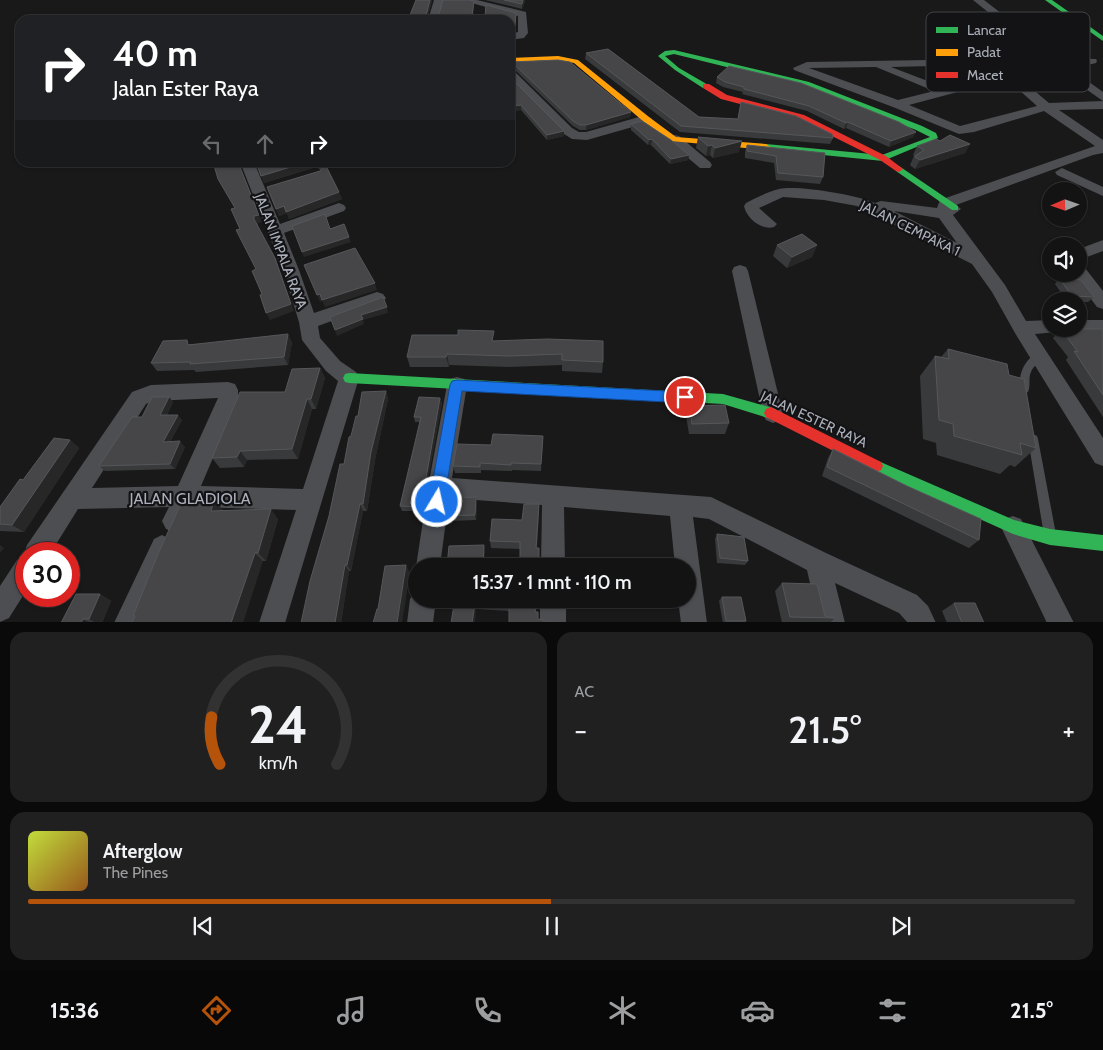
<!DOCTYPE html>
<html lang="id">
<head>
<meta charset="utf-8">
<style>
  body { margin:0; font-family:Cabin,sans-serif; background:#202021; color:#f1f3f6; height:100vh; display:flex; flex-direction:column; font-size:19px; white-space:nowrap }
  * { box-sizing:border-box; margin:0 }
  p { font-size:16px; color:#9d9ea0 }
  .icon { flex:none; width:28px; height:28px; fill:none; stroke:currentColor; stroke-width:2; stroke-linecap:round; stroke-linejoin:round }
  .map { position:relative; height:622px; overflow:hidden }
  .drawer { display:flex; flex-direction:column; gap:10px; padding:10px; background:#0a0a0a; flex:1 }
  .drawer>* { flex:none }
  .guide { position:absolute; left:15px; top:15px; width:500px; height:152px; border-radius:15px; box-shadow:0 1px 4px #0004,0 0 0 1px #323233; background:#202124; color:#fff; overflow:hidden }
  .needle { width:32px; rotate:268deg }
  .buttons { position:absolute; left:1042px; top:182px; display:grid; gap:10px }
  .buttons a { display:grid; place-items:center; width:45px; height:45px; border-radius:50%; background:#131313; box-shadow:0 1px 4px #0004,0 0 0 1px #323233; font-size:25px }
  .speed { position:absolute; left:15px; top:542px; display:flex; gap:10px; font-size:25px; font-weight:700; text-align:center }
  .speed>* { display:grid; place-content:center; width:65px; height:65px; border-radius:50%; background:#131313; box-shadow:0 1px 4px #0004,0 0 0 1px #323233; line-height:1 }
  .speed .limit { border:8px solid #d22; background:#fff; color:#111 }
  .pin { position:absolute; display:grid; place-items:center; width:42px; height:42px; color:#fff; margin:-21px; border:2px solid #fff; border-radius:50%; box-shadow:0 1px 5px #0007 }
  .me { position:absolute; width:55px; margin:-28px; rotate:9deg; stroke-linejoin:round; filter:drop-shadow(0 0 4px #0008) }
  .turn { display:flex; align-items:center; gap:18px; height:105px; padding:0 15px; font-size:22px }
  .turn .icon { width:65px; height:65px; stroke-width:2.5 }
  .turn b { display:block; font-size:35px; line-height:42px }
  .lanes { display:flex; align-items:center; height:48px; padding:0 15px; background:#0003; justify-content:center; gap:25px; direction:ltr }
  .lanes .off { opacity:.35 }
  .big { font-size:38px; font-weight:600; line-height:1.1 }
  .drawer .tile { flex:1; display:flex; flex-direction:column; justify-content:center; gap:8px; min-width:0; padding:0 18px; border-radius:15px; background:#202021 }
  .drawer .dial { align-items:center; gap:0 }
  .dial svg { height:130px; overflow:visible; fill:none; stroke:#323233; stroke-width:7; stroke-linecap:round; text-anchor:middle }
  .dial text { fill:#f1f3f6; stroke:none }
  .song { display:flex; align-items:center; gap:15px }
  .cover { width:60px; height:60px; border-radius:8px; background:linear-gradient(135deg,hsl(70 70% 55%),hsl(30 70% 35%)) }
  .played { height:5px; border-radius:2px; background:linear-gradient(90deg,#b45309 50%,#323233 50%) }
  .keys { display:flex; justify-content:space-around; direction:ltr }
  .heat { display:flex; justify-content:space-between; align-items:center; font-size:28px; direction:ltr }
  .drawer .tiles { flex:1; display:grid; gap:10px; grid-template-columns:1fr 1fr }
  .tile:last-child { grid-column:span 2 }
  .trip { position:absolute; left:408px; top:558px; width:288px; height:50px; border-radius:25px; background:#131313; box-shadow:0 1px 4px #0004,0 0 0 1px #323233; font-weight:600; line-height:50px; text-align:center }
  .tab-bar { display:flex; height:80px; justify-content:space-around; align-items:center; background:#080808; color:#9d9ea0 }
  .tab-bar .icon { width:35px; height:35px }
  .tab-bar .current { color:#b45309 }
  .tab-bar b { font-size:22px; color:#f1f3f6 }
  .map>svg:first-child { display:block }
</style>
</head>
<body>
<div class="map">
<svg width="1103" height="623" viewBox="0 0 1103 623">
  <rect width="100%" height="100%" fill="#191919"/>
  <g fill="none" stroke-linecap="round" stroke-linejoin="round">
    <g fill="#4d4e52" fill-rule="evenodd">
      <path d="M1039 352 1042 353 1044 356C1040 362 1033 366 1031 372 1028 378 1031 385 1028 392L1025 393 1022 392C1016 377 1024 359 1039 352Z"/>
      <path d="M1033 434 1037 436 1038 439 1055 529 1053 533 1049 535 1045 533 1043 529 1028 439 1029 436Z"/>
    </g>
    <g fill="#4d4e52" fill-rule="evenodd">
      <path d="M434 0H444L438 20H428Z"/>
      <path d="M461 0H477L526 12 528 33 524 38 510 40V34L518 32V16Z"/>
      <path d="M973 0H984L1028 34 1023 37H969L965 36V32L1013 31 996 18 944 19 939 16 944 13 988 12Z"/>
      <path d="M1052 58 1096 59 1097 61 1096 63 1092 64H1064L1103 92V101L1050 64 1004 65 1049 103 1103 101V109L1059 110 1103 140V153L1093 155 956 205 961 209 953 215 1005 285 1026 321 1051 320V329H1059L1057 332 1035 334 1103 438V466L1095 463 1015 333 992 292 972 264 857 206 824 200 783 197 759 208 777 224 774 227C762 231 746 218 744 206L746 203C756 198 767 192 779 189 798 185 857 195 875 203L881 201 937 208 940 200 1095 146 1044 111 974 132 959 134 893 107 794 70 793 68 807 62ZM991 65 1037 106 960 126 909 105 965 90 967 88 945 66ZM933 66 953 87 946 88 891 67ZM876 67 934 91 898 100 809 68ZM894 211 939 218 957 243Z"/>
      <path d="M510 70 514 71 572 128 579 132H586L646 115 652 119 650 122 587 140 572 139 564 134 510 79Z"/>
      <path d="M674 135 679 136 710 162 712 165 710 168H700L669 142 668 139Z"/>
      <path d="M240 162H254L280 224 339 203 344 205 346 208 344 211 284 233 299 270 314 313 377 292 383 294 386 298 383 302 318 326 320 338 340 361 356 372 359 378 285 623H259L296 510 192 507 182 529 174 532 166 529 162 521 169 507 78 509 50 554H26V591L9 618 0 622V586L17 560 25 557 24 554 27 545 132 392 151 385 228 382 235 384 238 390V399L201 486 303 489 338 381 326 371 302 340 299 322 283 270ZM218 398 178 486 92 488 146 404 153 401Z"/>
      <path d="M1062 168 1103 187V196L1057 175 1055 172Z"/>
      <path d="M1103 240V251L1079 260V249Z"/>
      <path d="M740 265 746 267 748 271 783 414 780 420 773 423 766 420 763 414 732 271 734 267Z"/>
      <path d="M1079 266 1085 268 1103 291V309L1097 307 1072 274H1079Z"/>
      <path d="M1079 320H1103V334H1079L1073 332 1071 329H1079Z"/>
      <path d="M457 377 464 379 467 385 452 478 711 497 826 553 917 595 928 606 936 623H908L899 613 835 583 845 623H819L807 570 709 519 693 517 707 623H681L678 599H686V566H675L670 516 564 507 565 566H541L542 505 449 498 440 566 416 567 428 487 447 385 450 379Z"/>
      <path d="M1013 516 1021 519 1074 623H1047L1001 527 1005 519Z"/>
      <path d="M162 535 170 539 174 547 141 623H114L154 539Z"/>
      <path d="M416 589V599H436L433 623H407L410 599Z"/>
      <rect x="540" y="599" width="26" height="24"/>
    </g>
    <g fill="#30b455" fill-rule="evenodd">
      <path d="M1045 0H1052L1103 36V41Z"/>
      <path d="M674 50 809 82 922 126 936 133 938 138 883 161 763 149V145L766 144 882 155 930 137 916 130 804 86 674 54 665 56 679 68 710 86 703 88 675 70 658 56 665 51Z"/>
      <path d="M899 166 958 206V210H952L896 171 895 169Z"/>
      <path d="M349 373 723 394 776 409 778 413 776 417 771 419 723 404 349 383 345 382 343 378 345 374Z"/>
      <path d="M876 460 1014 520 1050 529 1103 535V551L1050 545 1013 534 871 470 869 466 871 462Z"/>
    </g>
    <path fill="#ff9f0a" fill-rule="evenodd" d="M558 56 578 60 649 117 676 137 766 144 770 147 766 150 671 141 643 121 574 63 558 60 510 62V58Z"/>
    <g fill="#e5322d" fill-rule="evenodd">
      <path d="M703 84H709L727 95 804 115 886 156 903 169 899 172 896 171 880 160 798 119 721 99 703 88Z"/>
      <path d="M771 407 881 462 883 466 881 470 876 472 871 470 766 417 764 413 766 409Z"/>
    </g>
  </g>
  <g fill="#393a3b">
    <path d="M432 0 428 16 438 17 474 1 473 16H485L516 13 515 31H510V20H408Z"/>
    <path d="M485 0H525V1L522 9Z"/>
    <path d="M586 53 699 117 738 119 741 102 833 138 830 144 680 132 585 59Z"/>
    <path d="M510 62 631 112 630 117 586 130H580L573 126 515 70 510 68Z"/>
    <path d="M510 77 564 131V136L547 140 521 110 515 111 510 105Z"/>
    <path d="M717 77 916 132 913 137 889 147 846 128 844 129 807 111 742 94 743 92 723 87 716 83Z"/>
    <path d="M631 124 689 155 688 160 670 164 651 145H648L631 130Z"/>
    <path d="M698 137 739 152 713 158 710 155 706 156 696 148Z"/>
    <path d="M940 141 970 144 965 153 915 169 911 166 910 165 914 156 913 155 917 146Z"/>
    <path d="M747 145 825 153 823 177 820 184 776 180 774 163 745 158V152Z"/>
    <path d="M256 162H324L342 199 289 219 287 213 279 216 267 187 320 171 321 170 316 167 264 183Z"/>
    <path d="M777 245H817L812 257 787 268 773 256Z"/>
    <path d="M1059 278 1094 297 1088 302H1079V301H1067L1055 284Z"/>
    <path d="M1061 329H1103V417L1066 360 1068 357 1053 338Z"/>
    <path d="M458 335 495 341 603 362 602 373 562 371V365L509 367 449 365V367H410L407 357Z"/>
    <path d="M292 342 288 365 196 372 194 370 157 371 151 363 190 344Z"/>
    <path d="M948 349 1009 375 1036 448 1015 467 1010 465 1000 474 937 455 936 443 923 439 920 376 935 356 941 357Z"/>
    <path d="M320 368 325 378 316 409H312L298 459 247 460 244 467 220 468 212 458 285 392Z"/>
    <path d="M386 391 388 399 375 460 367 511H363L351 571H349L341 623H301L358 416Z"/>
    <path d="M169 397 173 402 167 415 182 420 170 442 185 447 175 469 105 471 99 466 142 417Z"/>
    <path d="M440 398 442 403 422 511H402L400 506 420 422H415L414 417Z"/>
    <path d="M689 406 729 423 725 434H689L686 416Z"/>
    <path d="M543 436 541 471 512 470V471L481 470V473H455L453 466 491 445Z"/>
    <path d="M70 440 79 448 24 532 0 531V507L23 480Z"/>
    <path d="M833 449 979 540 969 548 822 476 828 458Z"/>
    <path d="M214 500 223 510V511L278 519 266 561H263L134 617 133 616Z"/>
    <path d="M477 502 476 520 450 521 449 516Z"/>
    <path d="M539 511 537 548 539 560 520 549 491 548 490 541 522 520Z"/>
    <path d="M717 534 748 561 745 565 717 563 715 539Z"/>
    <path d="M782 583 825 616 835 618 830 623H782L775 591Z"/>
    <path d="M100 594 111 601 102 623H61Z"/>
    <path d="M722 597 746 621 745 623H723L719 601Z"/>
    <path d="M452 599H537L536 612 538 619 544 623 509 611 476 609 453 604Z"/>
    <path d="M954 603 984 623H947L942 611Z"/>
  </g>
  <g fill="#272727">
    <path d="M430 0H432L427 20 426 16Z"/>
    <path d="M523 0H525V1L522 9V4Z"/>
    <path d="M521 105V110L515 111 514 106Z"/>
    <path d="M631 112 630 117 586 130V125Z"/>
    <path d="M848 122 846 128 844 129 846 123Z"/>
    <path d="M564 131V136L547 140V135Z"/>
    <path d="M916 132 913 137 889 147 891 141Z"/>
    <path d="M652 139 651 145H648L649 140Z"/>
    <path d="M742 141 739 152 713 158 715 148Z"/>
    <path d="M970 144 965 153 915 169 920 160Z"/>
    <path d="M712 145 710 155 706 156 708 146Z"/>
    <path d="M689 155 688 160 670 164 671 159Z"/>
    <path d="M238 162 262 222 258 223V226L254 219Z"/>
    <path d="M307 162H315L316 167 264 183 261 176Z"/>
    <path d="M339 192 342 199 289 219 287 213 279 216 276 209Z"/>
    <path d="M349 237 351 242 304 257 302 252Z"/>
    <path d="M817 245 812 257 787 268 792 257Z"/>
    <path d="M275 258 294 311 270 320 266 313Z"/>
    <path d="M375 283 377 290 325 307 322 300Z"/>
    <path d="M320 294 323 301 320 302 317 295Z"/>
    <path d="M387 307 388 313 363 320 364 324 337 336 335 330 361 315Z"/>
    <path d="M288 334 292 342 288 365 284 357Z"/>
    <path d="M447 354 449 365V367L446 357Z"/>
    <path d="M320 368 325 378 316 409 311 399Z"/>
    <path d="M386 391 388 399 375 460 367 511 363 504 371 452Z"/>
    <path d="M169 397 173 402 165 420 160 415Z"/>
    <path d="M440 398 442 403 422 511 421 507Z"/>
    <path d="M307 399 312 409 298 459 292 449Z"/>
    <path d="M178 415 182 420 167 447 163 442Z"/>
    <path d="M543 436V443L541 471V464Z"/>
    <path d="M70 440 79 448 24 532 12 525Z"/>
    <path d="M180 441 185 447 175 469 170 464Z"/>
    <path d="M240 451 247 460 244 467 237 457Z"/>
    <path d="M476 497 477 502 476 520 475 515Z"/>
    <path d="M214 500 223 510 219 520 211 511Z"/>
    <path d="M360 504 363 511 351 571 347 565Z"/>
    <path d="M539 504V511L536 554V548Z"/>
    <path d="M271 509 278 519 266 561 258 553Z"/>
    <path d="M0 545 4 548 0 553Z"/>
    <path d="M484 545 485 552V566H483Z"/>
    <path d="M255 553 263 561 243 623H231Z"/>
    <path d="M345 565 349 571 341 623H335Z"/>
    <path d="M406 565 410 573 402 623H397Z"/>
    <path d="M100 594 111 601 102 623H96L89 619Z"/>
    <path d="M475 603 476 609 475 623H472Z"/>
    <path d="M83 619 90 623H81Z"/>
  </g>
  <g fill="#464648" stroke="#55575a">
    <path d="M416 0H430L426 16 438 17 443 0H469L474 1 472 16H485L486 5 516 13 515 26H510V20H408Z"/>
    <path d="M504 0H523L522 4Z"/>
    <path d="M608 49 699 117 738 119 741 102 796 116 832 134 833 138 681 126 586 53Z"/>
    <path d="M558 60 570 62 631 112 586 125H580L573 121 515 65 510 63V62Z"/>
    <path d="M729 66 801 83 899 122 916 132 891 141 848 122 846 123 809 106 744 89V87L725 82 717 77Z"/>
    <path d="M510 77 564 131 547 135 521 105 514 106 510 100Z"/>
    <path d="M642 121 671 140 689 155 671 159 652 139 649 140 631 124Z"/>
    <path d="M950 135 970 144 920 160 915 157V156L924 150 917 146 936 139 940 141Z"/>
    <path d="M698 137 742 141 715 148 712 145 708 146Z"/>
    <path d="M747 145 825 153 823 177 778 173 776 156 747 151Z"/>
    <path d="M213 162H238L259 215 254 216V219L275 258 291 304 266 313 260 295 262 294 252 271 256 269 236 230 240 229 231 209 235 208 218 179Z"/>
    <path d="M256 162H307L261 176Z"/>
    <path d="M319 162H324L339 192 286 212 284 206 276 209 267 187 320 171 323 167V164Z"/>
    <path d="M325 214 330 229 344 224 349 237 302 252 292 226Z"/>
    <path d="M802 234 817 245 792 257 777 245Z"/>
    <path d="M355 248 375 283 322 300 320 294 317 295 304 265Z"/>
    <path d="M1059 278 1081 280 1094 297 1072 296Z"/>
    <path d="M383 297 387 307 361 315 363 319 335 330 330 317Z"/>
    <path d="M1061 329H1103V395L1074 351 1078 352Z"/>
    <path d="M458 330 494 331 492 341 547 339 603 341V362L562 360V354L509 356 447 354 446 357H407L412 335H458Z"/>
    <path d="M288 334 284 357 190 364 191 362 151 363 163 341 187 340 188 345Z"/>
    <path d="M948 349 1007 364 1009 375 1024 379 1036 448 1020 443 1022 455 954 436 953 424 939 420 935 356 949 359Z"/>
    <path d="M320 368 311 399H307L292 449 240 451 237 457 212 458 240 392H285L292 369Z"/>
    <path d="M386 391 371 452 363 504H360L347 565H345L335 623H301L310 581 329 516 340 464H344L349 437 351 436 356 416H358L362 392Z"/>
    <path d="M152 397H169L160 415H178L163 442 180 441 170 464 99 466 132 417H142Z"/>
    <path d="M419 397 440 398 421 507 400 506 421 417H414Z"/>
    <path d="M725 405 729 423 692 424 689 406Z"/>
    <path d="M493 434 543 436 541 464 511 463V465L480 463V467L453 466 457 444 491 445Z"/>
    <path d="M54 438 70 440 12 525 0 524V507L20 479 23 480Z"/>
    <path d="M833 449 907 486 981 519 979 540 827 467Z"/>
    <path d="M476 497 475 515 449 516 450 498Z"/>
    <path d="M183 499 214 500 211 511 271 509 258 553H255L231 623H132L135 616H133L158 554Z"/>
    <path d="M524 504H539L536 548H539V560L546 562V566H520V542L490 541 492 519 522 520Z"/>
    <path d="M717 534 744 537 748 561 720 558Z"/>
    <path d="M484 545 483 566H447L449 546Z"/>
    <path d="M406 565 397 623H373L377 609H378L385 566Z"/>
    <path d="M782 583 817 584 825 616 835 618 790 617Z"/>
    <path d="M76 594H100L89 619H83L81 623H61Z"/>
    <path d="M722 597H741L746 621H726Z"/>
    <path d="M455 599H536L535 612H538V619L544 620V623H509V605L475 603 472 623H451Z"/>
    <path d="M954 603H975L984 623H962Z"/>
  </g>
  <path fill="#1a73e8" stroke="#114b97" d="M457 380 685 392 689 394 691 397 689 401 685 403 462 391 444 502 442 507 437 509 432 507 429 502 450 385 452 381Z"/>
  <g text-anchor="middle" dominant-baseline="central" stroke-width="4.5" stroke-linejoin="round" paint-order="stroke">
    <g font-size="14" fill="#aaafba" stroke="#131315">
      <text transform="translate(910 228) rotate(26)">JALAN CEMPAKA 1</text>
      <text transform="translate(281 251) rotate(69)">JALAN IMPALA RAYA</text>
      <text transform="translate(814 419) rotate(25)">JALAN ESTER RAYA</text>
    </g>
    <g font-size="16" fill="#aaafba" stroke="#131315">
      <text x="190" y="498">JALAN GLADIOLA</text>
    </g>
  </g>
  <rect x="926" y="12" width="164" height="80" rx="8" fill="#131315" stroke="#404247" stroke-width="1"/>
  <rect x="936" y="27" width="22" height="6" fill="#30b455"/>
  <rect x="936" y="49" width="22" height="7" fill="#ff9f0a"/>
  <rect x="936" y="72" width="22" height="6" fill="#e5322d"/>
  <g font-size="14" fill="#aaafba">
    <text x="967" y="35">Lancar</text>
    <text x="967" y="57">Padat</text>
    <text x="967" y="80">Macet</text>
  </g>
</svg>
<div class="buttons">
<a><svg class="needle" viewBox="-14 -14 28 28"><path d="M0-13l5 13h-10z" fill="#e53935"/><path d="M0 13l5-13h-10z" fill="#9d9ea0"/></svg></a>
<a><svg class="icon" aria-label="sound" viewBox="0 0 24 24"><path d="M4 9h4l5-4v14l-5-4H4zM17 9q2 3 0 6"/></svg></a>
<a><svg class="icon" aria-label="layers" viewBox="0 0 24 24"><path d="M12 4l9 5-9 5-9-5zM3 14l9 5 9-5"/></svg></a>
</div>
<div class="speed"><div class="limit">30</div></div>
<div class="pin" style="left:685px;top:397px;background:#d93025"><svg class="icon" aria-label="arrive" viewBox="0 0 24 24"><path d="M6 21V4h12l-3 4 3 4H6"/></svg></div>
<svg class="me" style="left:437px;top:502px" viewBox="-20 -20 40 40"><circle r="17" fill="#1a73e8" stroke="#fff" stroke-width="3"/><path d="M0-11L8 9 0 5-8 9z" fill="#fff"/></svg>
<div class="trip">15:37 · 1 mnt · 110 m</div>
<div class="guide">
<div class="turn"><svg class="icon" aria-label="right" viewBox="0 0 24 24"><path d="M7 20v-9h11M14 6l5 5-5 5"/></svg><div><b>40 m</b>Jalan Ester Raya</div></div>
<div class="lanes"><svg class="icon off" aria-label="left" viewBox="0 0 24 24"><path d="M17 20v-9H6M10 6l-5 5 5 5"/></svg><svg class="icon off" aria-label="ahead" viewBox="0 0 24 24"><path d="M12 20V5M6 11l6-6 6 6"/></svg><svg class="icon" aria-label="right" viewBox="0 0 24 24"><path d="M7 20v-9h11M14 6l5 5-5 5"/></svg></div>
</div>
</div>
<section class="drawer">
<div class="tiles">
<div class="tile dial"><svg viewBox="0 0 100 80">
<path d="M14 69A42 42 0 1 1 86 69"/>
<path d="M14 69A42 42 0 0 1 9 40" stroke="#b45309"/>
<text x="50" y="56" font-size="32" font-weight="700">24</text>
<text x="50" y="72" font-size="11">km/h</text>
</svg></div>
<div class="tile"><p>AC</p>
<div class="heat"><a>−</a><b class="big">21.5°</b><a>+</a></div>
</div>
<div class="tile">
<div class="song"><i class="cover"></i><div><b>Afterglow</b><p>The Pines</p></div></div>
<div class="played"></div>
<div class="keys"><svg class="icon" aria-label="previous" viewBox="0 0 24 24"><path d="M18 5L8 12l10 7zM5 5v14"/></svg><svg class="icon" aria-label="pause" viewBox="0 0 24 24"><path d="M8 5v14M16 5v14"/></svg><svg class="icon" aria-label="next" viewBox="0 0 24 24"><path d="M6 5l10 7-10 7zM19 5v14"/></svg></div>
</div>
</div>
</section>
<nav class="tab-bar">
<b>15:36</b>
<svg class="icon current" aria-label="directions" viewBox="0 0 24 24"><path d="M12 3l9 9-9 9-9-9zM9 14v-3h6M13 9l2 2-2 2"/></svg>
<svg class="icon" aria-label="music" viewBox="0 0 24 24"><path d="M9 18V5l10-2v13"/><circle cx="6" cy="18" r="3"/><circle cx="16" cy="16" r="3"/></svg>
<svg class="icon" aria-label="phone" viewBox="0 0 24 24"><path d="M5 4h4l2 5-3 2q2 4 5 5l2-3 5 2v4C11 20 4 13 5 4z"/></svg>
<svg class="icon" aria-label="climate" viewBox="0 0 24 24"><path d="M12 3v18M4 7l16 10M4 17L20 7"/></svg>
<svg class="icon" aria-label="car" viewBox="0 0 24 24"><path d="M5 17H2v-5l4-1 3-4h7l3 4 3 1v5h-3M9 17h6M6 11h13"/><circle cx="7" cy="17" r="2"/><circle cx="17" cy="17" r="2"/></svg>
<svg class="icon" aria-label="filters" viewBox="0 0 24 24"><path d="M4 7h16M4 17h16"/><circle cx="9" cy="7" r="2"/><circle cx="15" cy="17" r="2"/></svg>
<b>21.5°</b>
</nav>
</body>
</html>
